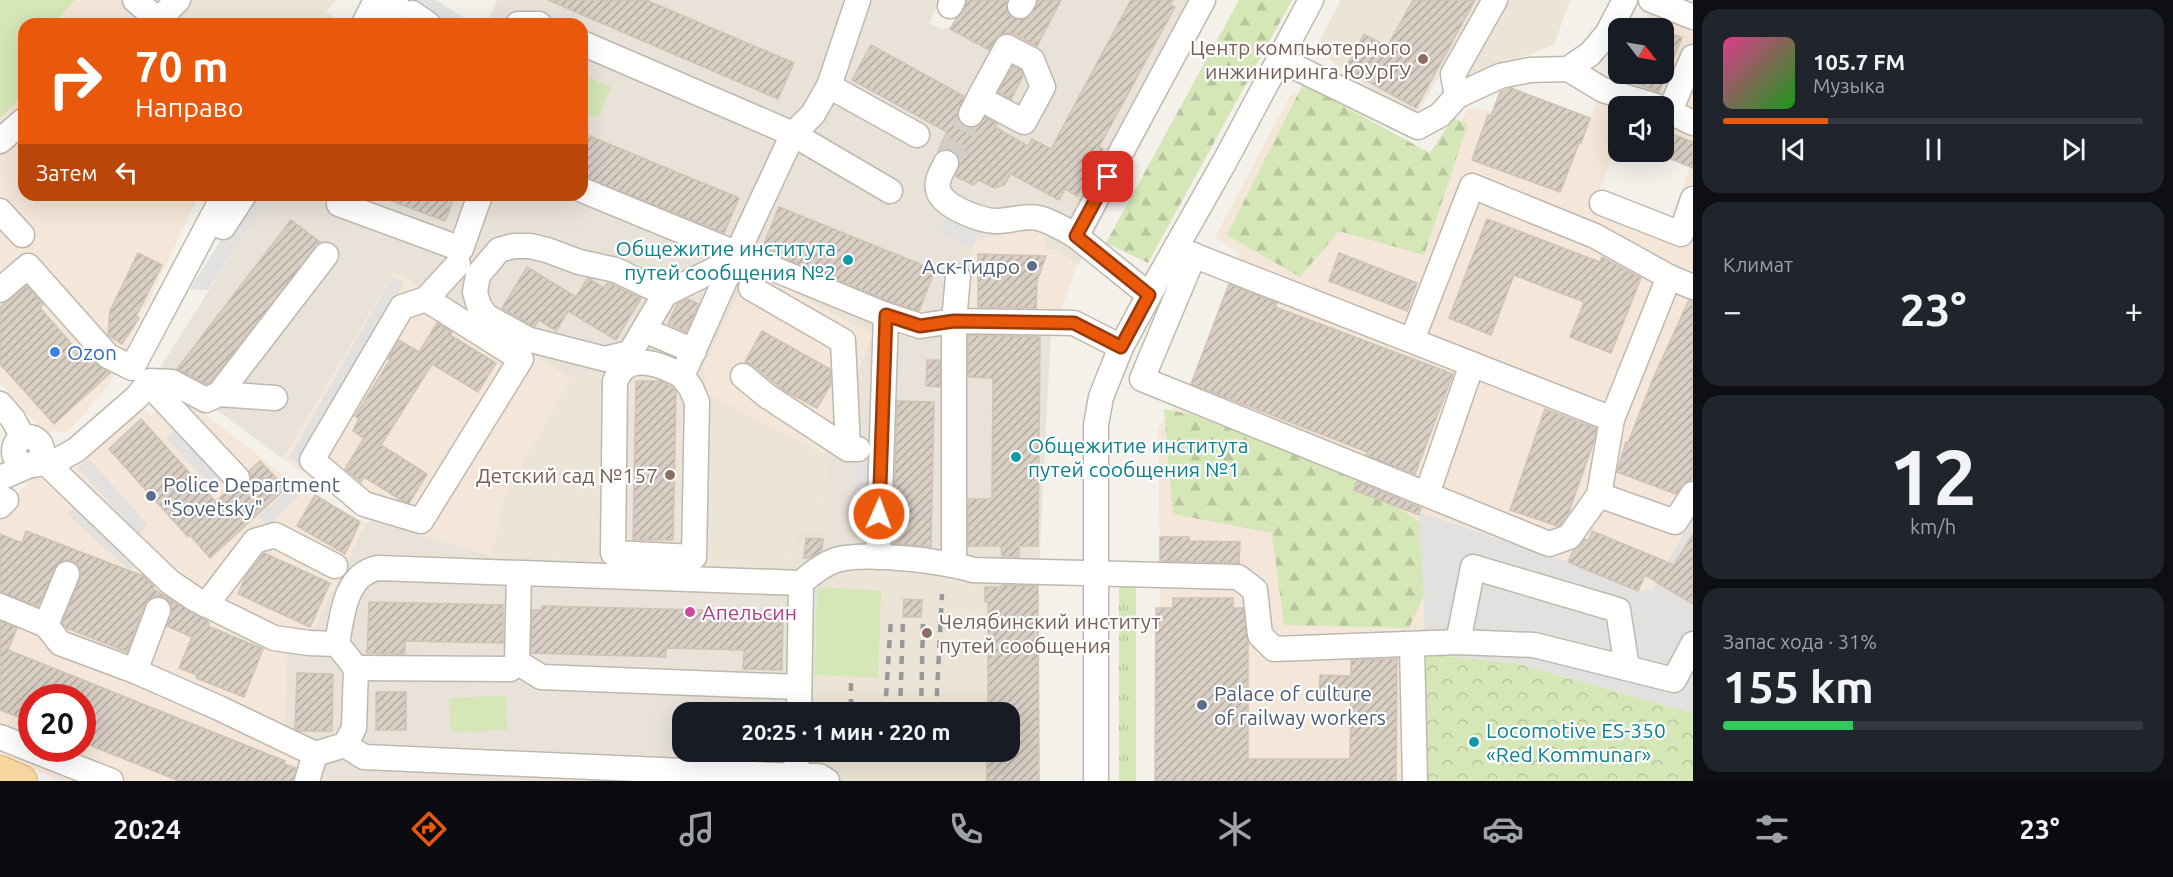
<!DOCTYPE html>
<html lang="ru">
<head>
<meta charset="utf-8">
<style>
  body { margin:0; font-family:Ubuntu,sans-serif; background:#20242c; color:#f1f3f6; height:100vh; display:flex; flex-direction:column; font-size:22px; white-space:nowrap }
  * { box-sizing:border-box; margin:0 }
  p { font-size:20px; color:#9ea1a6 }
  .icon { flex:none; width:33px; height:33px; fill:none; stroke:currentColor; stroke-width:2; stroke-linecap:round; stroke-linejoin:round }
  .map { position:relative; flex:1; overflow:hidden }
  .side { display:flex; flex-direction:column; gap:9px; padding:9px; background:#0d0f14; width:480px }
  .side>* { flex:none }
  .guide { position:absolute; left:18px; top:18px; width:570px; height:183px; border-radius:18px; box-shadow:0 6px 24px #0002; background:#ea580c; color:#fff; overflow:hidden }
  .needle { width:39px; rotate:121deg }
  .fabs { position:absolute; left:1608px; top:18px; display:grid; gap:12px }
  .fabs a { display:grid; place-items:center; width:66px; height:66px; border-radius:12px; background:#171b24; box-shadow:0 6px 24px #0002; font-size:30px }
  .speed { position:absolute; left:18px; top:684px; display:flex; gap:12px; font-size:30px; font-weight:700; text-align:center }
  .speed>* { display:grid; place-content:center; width:78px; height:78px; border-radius:50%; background:#171b24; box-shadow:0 6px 24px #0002; line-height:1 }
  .speed .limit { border:9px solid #d22; background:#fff; color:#111 }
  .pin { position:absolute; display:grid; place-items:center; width:51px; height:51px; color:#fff; margin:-26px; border-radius:12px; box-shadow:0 3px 9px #0006 }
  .me { position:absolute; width:66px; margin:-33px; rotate:2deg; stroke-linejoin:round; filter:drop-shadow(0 0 4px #0008) }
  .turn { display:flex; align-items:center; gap:21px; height:126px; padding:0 18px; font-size:27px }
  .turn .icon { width:78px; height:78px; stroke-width:2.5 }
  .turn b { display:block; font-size:42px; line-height:51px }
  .then { display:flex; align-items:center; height:57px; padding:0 18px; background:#0003; gap:12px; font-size:22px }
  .big { font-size:45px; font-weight:700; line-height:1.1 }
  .side .tile { flex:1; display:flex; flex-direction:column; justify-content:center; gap:9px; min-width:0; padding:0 21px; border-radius:18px; background:#20242c }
  .side .dial { align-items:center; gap:0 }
  .dial b { font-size:78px; line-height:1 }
  .song { display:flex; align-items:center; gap:18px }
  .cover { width:72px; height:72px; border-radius:9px; background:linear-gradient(135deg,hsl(330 70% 55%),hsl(120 70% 35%)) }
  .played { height:6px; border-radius:3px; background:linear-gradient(90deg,#ea580c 25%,#363941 25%) }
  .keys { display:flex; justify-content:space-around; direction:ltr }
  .heat { display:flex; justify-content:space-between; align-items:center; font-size:33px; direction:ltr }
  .charge { height:9px; border-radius:4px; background:linear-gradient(90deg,#34c759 31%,#363941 0) }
  .trip { position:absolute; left:672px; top:702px; width:348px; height:60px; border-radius:18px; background:#171b24; box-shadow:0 6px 24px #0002; font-weight:700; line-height:60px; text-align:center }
  .tabs { display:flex; height:96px; justify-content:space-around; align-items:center; background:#090b0e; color:#9ea1a6 }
  .tabs .icon { width:42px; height:42px }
  .tabs .current { color:#ea580c }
  .tabs b { font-size:27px; color:#f1f3f6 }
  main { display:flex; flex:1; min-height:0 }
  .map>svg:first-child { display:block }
</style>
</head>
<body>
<main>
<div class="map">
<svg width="1693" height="781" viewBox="0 0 1693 781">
  <defs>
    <pattern id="grass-tufts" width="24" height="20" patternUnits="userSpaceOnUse" patternTransform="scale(1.5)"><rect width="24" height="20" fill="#d5e6b7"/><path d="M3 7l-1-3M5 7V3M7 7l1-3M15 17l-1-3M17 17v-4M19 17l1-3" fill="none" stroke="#b8c69e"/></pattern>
    <pattern id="forest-firs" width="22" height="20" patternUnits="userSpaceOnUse" patternTransform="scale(1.5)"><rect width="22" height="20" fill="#d5e6b7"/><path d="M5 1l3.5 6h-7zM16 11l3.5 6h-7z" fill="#b8c69e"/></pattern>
    <pattern id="park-crowns" width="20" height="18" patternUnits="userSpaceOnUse" patternTransform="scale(1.5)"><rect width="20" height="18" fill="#d5e6b7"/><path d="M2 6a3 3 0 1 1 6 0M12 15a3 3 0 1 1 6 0" fill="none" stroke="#b8c69e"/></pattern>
    <pattern id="building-hatch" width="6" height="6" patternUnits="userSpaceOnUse" patternTransform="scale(1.5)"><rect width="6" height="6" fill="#d8cec4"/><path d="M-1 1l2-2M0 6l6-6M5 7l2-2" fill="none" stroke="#b1a9a0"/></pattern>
  </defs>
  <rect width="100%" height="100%" fill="#f4f1eb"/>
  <path fill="#e8e2d9" d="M497 0H941L929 23 944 31 946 27 984 48 997 24 1037 46 1061 0H1217L1078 264 1055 249H1045V229L969 309 1061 310 1051 330 1038 586 985 587 963 584V576L847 569 817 591 814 712H682V752H813V755L841 767 840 781H313L314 771 291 757 284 731 287 653 305 654 316 624 366 523 371 520 491 556 791 572 793 532 823 533 825 454 872 335 751 270 704 366 688 365 654 350 571 378 394 272 283 459 160 368 269 195H582V24H486Z"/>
  <g fill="#f4e6d8" fill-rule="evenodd">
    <path d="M75 0H114L140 24H60L57 21Z"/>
    <path d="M1653 0H1693V516L1651 589 1639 591 1568 562 1419 512 1426 654 1422 781H1159L1160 575 1158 428 1189 389 1229 284 1238 252 1215 237 1292 92 1439 166 1468 108 1493 111 1580 143 1609 75 1621 78 1623 74H1664V28H1642ZM1618 106H1664V152H1651L1690 167 1670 221 1600 189 1618 141Z"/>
    <path d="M24 96V195H199L109 385 68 432 44 433 0 383V118Z"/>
    <path d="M1037 228H1045V249H1055L1078 264 1061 310 969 309 971 251 977 239Z"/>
    <path d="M750 269 872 334 825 454 709 395 704 366Z"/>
    <path d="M394 271 571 378 504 495 491 556 371 520 283 459Z"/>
    <path d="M175 391 295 484 366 523 316 624 305 654 287 653 284 730 300 738 291 757 314 771 313 781H61L0 755V488L12 498 37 475 52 489 141 406 151 415ZM32 698H82V748H32Z"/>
  </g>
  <g fill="#ece4d6">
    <path d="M114 0H337L326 11 340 24H140Z"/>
    <path d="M1341 0H1570L1554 45 1462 80 1443 69 1414 119 1315 49Z"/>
    <path d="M654 350 688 365 704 366 709 395 825 454 823 533H793L791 572 491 556 504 495 571 378Z"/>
    <path d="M847 569 963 576V584L985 587 1038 586 1039 781H840L841 767 819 764 813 755V752H1010V712H814L817 591Z"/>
  </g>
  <rect fill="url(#grass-tufts)" x="1119" y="582" width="17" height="199"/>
  <g fill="url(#forest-firs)">
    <path d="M1239 0H1292L1148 263 1106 243Z"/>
    <path d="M1303 84 1430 153 1453 118 1468 124 1424 255 1339 231 1300 277 1227 235Z"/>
    <path d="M1164 409 1190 414 1353 474 1447 542 1409 628 1284 625 1272 533 1173 514Z"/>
  </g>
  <path fill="url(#park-crowns)" d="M1426 654 1516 663 1693 713V781H1422Z"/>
  <g fill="#d5e6b7">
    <path d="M0 0H75L57 20 60 24H24V96L0 118Z"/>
    <path d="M582 75 611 87 598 118 582 112Z"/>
    <path d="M821 587 881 591 878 678 815 675 817 591Z"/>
    <path d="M506 696 507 730 451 732 449 698Z"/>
  </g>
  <g fill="#e3e1df">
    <path d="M418 0H436L474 24H402Z"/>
    <path d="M249 195H270L208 290 190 289Z"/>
    <path d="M949 214 979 232 970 248 939 230Z"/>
    <path d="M392 277 404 283 301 465 289 458Z"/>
    <path d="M175 429 225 481 215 490 166 438Z"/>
    <path d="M89 459 148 525 138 534 78 468Z"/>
    <path d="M855 464 874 465 873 522H854Z"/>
    <path d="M294 484 302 493 267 526 258 517Z"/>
    <path d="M75 505 138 561 130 570 67 514Z"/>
    <path d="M1419 512 1568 562 1639 591 1652 589 1693 516V713L1516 663 1426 654Z"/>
  </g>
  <g fill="url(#building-hatch)" stroke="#d0c3b5" stroke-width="1.5">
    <path d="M548 0H646L794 63 778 99Z"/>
    <path d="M967 0H1007L1006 6 1008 13 1013 18 1020 20 1027 18 1031 14 1038 0H1061L1037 46 1014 34 1006 33 999 35 989 50 950 29 956 19 963 12Z"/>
    <path d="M1131 0H1173L1170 5 1175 7 1099 147 1103 149 1077 196 1065 189 1059 200 1011 174 1004 185 994 188 979 180 973 185 955 176 960 163 958 155 952 150 946 149 938 151 947 132 852 80 871 45 964 96 957 114 959 121 964 126 971 128 978 126 985 117 997 124 995 127 1028 146 1032 139 1051 149Z"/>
    <path d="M1413 0H1475L1416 108 1345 69 1364 34 1387 47Z"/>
    <path d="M1664 30 1682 38 1659 92 1610 74H1664Z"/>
    <path d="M1013 66 1021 70 1023 76 1011 99 998 92Z"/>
    <path d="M1511 88 1590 118 1581 143H1579L1560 192 1472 160 1488 115 1491 116 1500 92Z"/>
    <path d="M1664 131 1693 142V168L1664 156Z"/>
    <path d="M582 133 739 198 724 233 582 176Z"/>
    <path d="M381 195H455L445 221 381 197Z"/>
    <path d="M779 207 935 270 919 311 891 302 762 249Z"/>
    <path d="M1487 219 1600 262 1602 257 1641 278 1611 353 1570 337 1584 302 1514 275 1491 335 1449 318Z"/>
    <path d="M291 220 320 242 210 383 206 384 177 369Z"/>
    <path d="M138 253 162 265 136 316 139 318 122 344 108 335 110 311Z"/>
    <path d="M1339 253 1417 283 1407 311 1329 281Z"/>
    <path d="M978 254 1046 256 1037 281 1036 308 978 307Z"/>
    <path d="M527 267 576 297 588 278 604 288 607 283 611 284 641 298 616 340 568 311 556 331 539 320 535 326H532L502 308Z"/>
    <path d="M1229 284 1277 303 1275 307 1453 374 1415 474 1366 455 1367 452 1191 384Z"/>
    <path d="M27 286 43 304 40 308 87 361 91 358 98 366 110 373 54 424 0 364V307Z"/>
    <path d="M688 299 699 304 686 332 668 324 678 303Z"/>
    <path d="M1689 300 1693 301V475L1691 480 1686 482 1676 494 1617 472 1626 442 1628 443 1652 381Z"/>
    <path d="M437 323 452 332 450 335 496 363 478 392 432 364 381 445 427 474 409 503 401 500 364 477 361 482 345 469 364 438 353 431 359 419 355 416 390 360 388 359 399 340 419 352Z"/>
    <path d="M762 331 830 369 831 384 817 408 785 391 752 365 745 362Z"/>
    <path d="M968 335 1040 337 1038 546H1019V557L1002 556 1001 546H968V499H992L993 378 968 377Z"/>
    <path d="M927 360H940V387L926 386Z"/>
    <path d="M636 381H660L672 387 676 391 673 540H633Z"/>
    <path d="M897 401 934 402 931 547 893 543Z"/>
    <path d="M1545 409 1596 428 1594 441 1569 512 1560 525 1557 526 1510 510Z"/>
    <path d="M141 419 216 502 229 489 240 492 246 489 251 482 249 471 260 461 286 488 210 558 190 535 188 537 109 449Z"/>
    <path d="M1357 481 1421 508 1419 515 1354 490Z"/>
    <path d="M315 495 360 522 345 554 297 526Z"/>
    <path d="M26 531 143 576 154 586 153 589 206 620 209 623 208 626 263 649 244 697 196 678 197 675 179 668 192 637 167 626 172 608 169 601 164 597 155 596 149 599 145 604 127 652 66 628 62 623 80 579 81 572 79 566 73 561 65 560 58 563 38 606 0 592V534L22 543Z"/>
    <path d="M1592 531 1674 565 1693 534V604L1645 575 1638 591 1568 562 1573 551 1585 539 1589 540Z"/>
    <path d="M1160 537H1189V541L1240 542 1239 563 1160 561Z"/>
    <path d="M806 538 823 539 822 550 810 558H804Z"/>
    <path d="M264 553 330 583 310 627 238 594 246 576Z"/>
    <path d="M1002 585 1038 586 1039 781H987V752H1010V712H988V602H985V587H1002Z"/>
    <path d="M1173 598H1233V608H1243L1248 642V759H1350L1351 699 1319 698 1320 675 1351 676V660L1397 659 1396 781H1155L1156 608H1173Z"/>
    <path d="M904 599 922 600 921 617H903Z"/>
    <path d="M369 602 503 605V643L405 641V654L367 653Z"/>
    <path d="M542 606 783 612 782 670 743 669 744 650 666 648V657L531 653 532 610H542Z"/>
    <path d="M0 621 17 628 8 650 285 761 284 764 296 768 293 781H179L82 742V698H32V722L0 710Z"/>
    <path d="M297 673 333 674 332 731H299L295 729Z"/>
    <rect x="376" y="692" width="30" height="38"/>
  </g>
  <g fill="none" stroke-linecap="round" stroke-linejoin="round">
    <path stroke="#d2cec7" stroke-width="24" stroke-dasharray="24 12" stroke-linecap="butt" d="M946 163 971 114"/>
    <g stroke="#bfb8ae" stroke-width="27">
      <g id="minor">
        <path d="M135 0 158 20 178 0"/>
        <path d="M1651 0 1693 17"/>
        <path d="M950 6 953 0"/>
        <path d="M1020 6 1024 0"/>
        <path d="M412 13 428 24"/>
        <path d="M364 24 376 0"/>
        <path d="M384 24 396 0"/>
        <path d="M518 24H539"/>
        <path d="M582 43 793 134 890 191"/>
        <path d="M1279 59 1418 127 1440 115 1457 96 1500 76 1530 70 1568 69 1590 54 1607 34 1625 0"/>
        <path d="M1568 69 1603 90 1656 106"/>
        <path d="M829 86 917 135"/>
        <path d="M1457 96 1453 74 1495 0"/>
        <path d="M1664 109 1693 123"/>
        <path d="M1670 111 1693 57"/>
        <path d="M971 114 979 98 1024 122 1043 87 1032 60 1007 47 979 98"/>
        <path d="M0 141 24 120"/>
        <path d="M946 163C942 171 936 180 938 189 940 206 981 221 996 221 1010 221 1025 215 1038 218 1051 221 1064 229 1076 236"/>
        <path d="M582 190 886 315 920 326 954 321 1074 323 1121 347"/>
        <path d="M1602 203 1681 234 1693 199"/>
        <path d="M339 204 461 249 480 195"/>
        <path d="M0 211 22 235"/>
        <path d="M223 227 244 195"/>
        <path d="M1180 250 1612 419 1669 277 1693 287"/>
        <path d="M1194 255 1142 379 1549 544 1569 537 1599 495 1612 419"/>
        <path d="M751 288 843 341 848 449"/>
        <path d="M0 290 28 266 108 356 132 368 224 195"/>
        <path d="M665 294 616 270 579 262 547 250 530 246H513L499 250 478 275 475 292 479 306 486 316 527 339 605 359 630 353 665 294 734 260 793 134 813 114 829 86 858 0"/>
        <path d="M1149 295 1076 236 1203 0"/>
        <path d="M426 299 521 359 421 521 364 504 312 460 402 307 426 299 458 264"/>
        <path d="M644 330 694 351"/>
        <path d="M1412 340 1472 186 1595 236 1669 277"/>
        <path d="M682 376C666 367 639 355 623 369 620 372 617 378 615 381L613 553 694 557 697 402 691 388 682 376 734 260"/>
        <path d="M743 376 767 396 848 449H858"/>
        <path d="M150 381 172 382 206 400 219 394 275 398"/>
        <path d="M219 394 326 255"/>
        <path d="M0 404 13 419 23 438"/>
        <circle cx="28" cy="451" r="14"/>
        <path d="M46 463 170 582 195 599 274 638 309 643 337 644"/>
        <path d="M33 465 58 460 76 450 137 397 148 383 237 478"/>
        <path d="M0 478 28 466"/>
        <path d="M1427 494 1472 364"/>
        <path d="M1599 495 1675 522 1693 494"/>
        <path d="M0 506 6 500"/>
        <path d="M878 557 886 315"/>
        <path d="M954 564V321L958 277"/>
        <path d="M67 574 46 625 60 643 135 671 219 708 315 754 345 745 364 757 796 776 797 752"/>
        <path d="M206 605 255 541 275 535 335 566"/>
        <path d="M0 606 46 625"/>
        <path d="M1458 642 1473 567 1618 610 1627 668"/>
        <path d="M1412 645 1415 781"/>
        <path d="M517 662 519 574"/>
        <path d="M356 668 510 669 517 662 541 677 799 687"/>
        <path d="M135 671 158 610"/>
        <path d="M799 712 801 583"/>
        <path d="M0 737 111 781"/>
        <path d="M345 745 354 728 356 668 337 644C342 616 345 574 378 568L801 583C811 574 826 562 840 559 870 552 943 561 973 570L1238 577 1255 590 1260 635 1274 649 1458 642 1534 645 1674 680 1693 644"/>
        <path d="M796 776H819L827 781"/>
        <path d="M307 781 315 754"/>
        <path d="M1096 781V425L1101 397 1121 347 1149 295 1225 161 1311 0"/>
      </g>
    </g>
    <g stroke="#ddb271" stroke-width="34">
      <path id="major" d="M0 772 21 781"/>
    </g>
    <use href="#minor" stroke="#fff" stroke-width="24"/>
    <use href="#major" stroke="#f8d7a1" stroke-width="32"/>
    <g stroke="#999" stroke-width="4.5" stroke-dasharray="8 8" stroke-linecap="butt">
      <path d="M851 683V712"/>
      <path d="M885 712 891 619"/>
      <path d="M900 712 903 620"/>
      <path d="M921 712 923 622"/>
      <path d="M936 712 942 594"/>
    </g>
  </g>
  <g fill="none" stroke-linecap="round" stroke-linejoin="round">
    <g stroke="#983908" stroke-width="15">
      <path id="route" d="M879 514 886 315 920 326 954 321 1074 323 1121 347 1149 295 1076 236 1108 177"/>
    </g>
    <use href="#route" stroke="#ea580c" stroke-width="10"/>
  </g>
  <g fill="#8d6e63" stroke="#fff" stroke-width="2">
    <circle cx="1423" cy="59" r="6"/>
    <circle cx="670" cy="475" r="6"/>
    <circle cx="927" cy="633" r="6"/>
  </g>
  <g fill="#0f9aa8" stroke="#fff" stroke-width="2">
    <circle cx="848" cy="260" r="6"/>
    <circle cx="1016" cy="457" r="6"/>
    <circle cx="1474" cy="742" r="6"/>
  </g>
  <g fill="#5c6f8a" stroke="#fff" stroke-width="2">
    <circle cx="1032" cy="266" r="6"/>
    <circle cx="151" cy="496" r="6"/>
    <circle cx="1202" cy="705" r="6"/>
  </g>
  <circle fill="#3f7fe0" stroke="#fff" stroke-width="2" cx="55" cy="352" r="6"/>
  <circle fill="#d1479c" stroke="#fff" stroke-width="2" cx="690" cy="612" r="6"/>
  <g text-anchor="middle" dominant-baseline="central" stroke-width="4.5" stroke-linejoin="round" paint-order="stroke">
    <g font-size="21" fill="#785e54" stroke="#fff" text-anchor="end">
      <text x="1411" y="47">Центр компьютерного<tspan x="1411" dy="24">инжиниринга ЮУрГУ</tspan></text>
      <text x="658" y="475">Детский сад №157</text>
      <text x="939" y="621" text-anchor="start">Челябинский институт<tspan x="939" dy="24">путей сообщения</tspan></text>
    </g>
    <g font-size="21" fill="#0d838f" stroke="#fff" text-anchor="start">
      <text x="836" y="248" text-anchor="end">Общежитие института<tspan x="836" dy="24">путей сообщения №2</tspan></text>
      <text x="1028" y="445">Общежитие института<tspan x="1028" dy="24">путей сообщения №1</tspan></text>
      <text x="1486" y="730">Locomotive ES-350<tspan x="1486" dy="24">«Red Kommunar»</tspan></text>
    </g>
    <g font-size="21" fill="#4e5e75" stroke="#fff" text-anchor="start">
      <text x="1020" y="266" text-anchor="end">Аск-Гидро</text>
      <text x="163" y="484">Police Department<tspan x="163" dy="24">"Sovetsky"</tspan></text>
      <text x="1214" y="693">Palace of culture<tspan x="1214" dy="24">of railway workers</tspan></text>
    </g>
    <g font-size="21" fill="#366cbe" stroke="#fff" text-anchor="start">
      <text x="67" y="352">Ozon</text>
    </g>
    <g font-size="21" fill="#b23c85" stroke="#fff" text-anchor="start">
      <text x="702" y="612">Апельсин</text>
    </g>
  </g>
</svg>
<div class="fabs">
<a><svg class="needle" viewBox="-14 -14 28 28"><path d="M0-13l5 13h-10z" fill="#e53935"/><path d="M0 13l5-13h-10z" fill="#9ea1a6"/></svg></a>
<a><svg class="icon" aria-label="sound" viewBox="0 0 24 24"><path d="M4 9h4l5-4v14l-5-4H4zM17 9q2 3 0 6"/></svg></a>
</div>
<div class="speed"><div class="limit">20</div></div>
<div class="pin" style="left:1108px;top:177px;background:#d93025"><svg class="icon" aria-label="arrive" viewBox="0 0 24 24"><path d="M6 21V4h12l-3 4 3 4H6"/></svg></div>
<svg class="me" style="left:879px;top:514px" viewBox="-20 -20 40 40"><circle r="17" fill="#ea580c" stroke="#fff" stroke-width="3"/><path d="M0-11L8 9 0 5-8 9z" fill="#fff"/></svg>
<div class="trip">20:25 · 1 мин · 220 m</div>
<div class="guide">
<div class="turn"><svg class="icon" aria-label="right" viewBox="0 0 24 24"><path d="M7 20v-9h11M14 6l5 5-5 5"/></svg><div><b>70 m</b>Направо</div></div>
<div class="then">Затем<svg class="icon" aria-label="left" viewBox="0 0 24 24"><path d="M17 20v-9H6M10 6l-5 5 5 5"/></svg></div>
</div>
</div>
<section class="side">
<div class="tile">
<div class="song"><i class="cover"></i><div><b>105.7 FM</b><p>Музыка</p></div></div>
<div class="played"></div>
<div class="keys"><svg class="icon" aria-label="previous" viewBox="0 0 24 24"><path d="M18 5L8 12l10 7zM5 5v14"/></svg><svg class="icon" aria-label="pause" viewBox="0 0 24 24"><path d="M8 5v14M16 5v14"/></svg><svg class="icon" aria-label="next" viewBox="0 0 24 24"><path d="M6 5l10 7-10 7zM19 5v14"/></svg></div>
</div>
<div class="tile"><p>Климат</p>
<div class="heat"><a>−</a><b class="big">23°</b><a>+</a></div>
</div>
<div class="tile dial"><b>12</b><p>km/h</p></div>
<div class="tile"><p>Запас хода · 31%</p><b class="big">155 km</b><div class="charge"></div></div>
</section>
</main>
<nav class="tabs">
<b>20:24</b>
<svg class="icon current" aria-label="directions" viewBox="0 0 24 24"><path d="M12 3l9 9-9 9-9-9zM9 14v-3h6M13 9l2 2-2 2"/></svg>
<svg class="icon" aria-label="music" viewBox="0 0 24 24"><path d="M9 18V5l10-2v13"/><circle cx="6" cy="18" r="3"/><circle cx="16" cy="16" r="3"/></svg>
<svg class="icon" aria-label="phone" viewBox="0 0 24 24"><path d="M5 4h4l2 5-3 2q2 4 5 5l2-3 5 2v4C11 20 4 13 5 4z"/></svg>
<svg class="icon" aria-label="climate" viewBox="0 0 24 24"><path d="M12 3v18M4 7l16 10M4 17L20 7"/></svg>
<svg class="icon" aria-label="car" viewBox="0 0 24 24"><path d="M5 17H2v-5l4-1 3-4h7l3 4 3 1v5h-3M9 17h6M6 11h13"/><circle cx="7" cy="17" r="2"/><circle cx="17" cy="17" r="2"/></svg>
<svg class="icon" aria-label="filters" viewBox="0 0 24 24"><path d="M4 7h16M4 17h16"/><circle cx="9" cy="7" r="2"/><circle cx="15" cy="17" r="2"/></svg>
<b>23°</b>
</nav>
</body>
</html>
